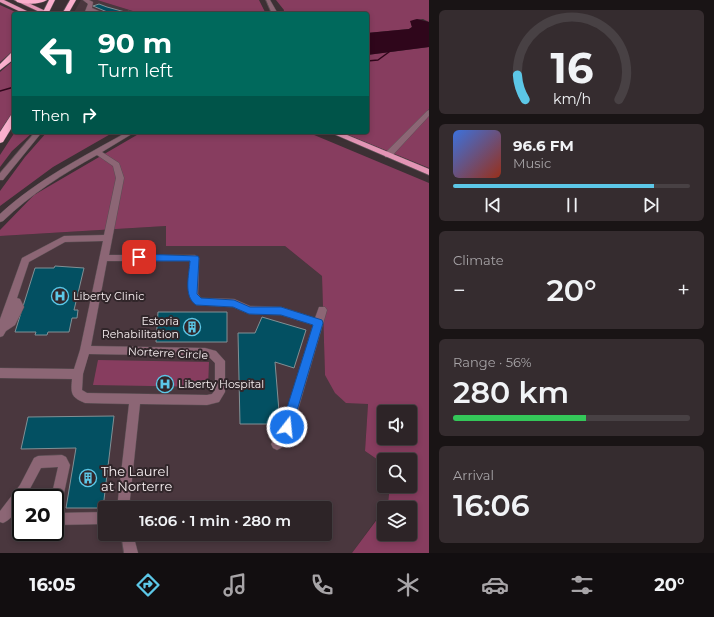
<!DOCTYPE html>
<html lang="en">
<head>
<meta charset="utf-8">
<style>
  body { margin:0; font-family:Montserrat,sans-serif; background:#352c2f; color:#f1f3f6; height:100vh; display:flex; flex-direction:column; font-size:15px; white-space:nowrap }
  * { box-sizing:border-box; margin:0 }
  p { font-size:13px; color:#a7a4a7 }
  .icon { flex:none; width:22px; height:22px; fill:none; stroke:currentColor; stroke-width:2; stroke-linecap:round; stroke-linejoin:round }
  .map { position:relative; flex:1; overflow:hidden }
  .details { display:flex; flex-direction:column; gap:10px; padding:10px; background:#191415; width:285px }
  .details>* { flex:none }
  .hud { position:absolute; left:12px; top:12px; width:357px; height:122px; border-radius:4px; box-shadow:0 2px 6px #0003,0 0 0 1px #484144; background:#00695c; color:#fff; overflow:hidden }
  .buttons { position:absolute; left:377px; top:405px; display:grid; gap:8px }
  .buttons a { display:grid; place-items:center; width:40px; height:40px; border-radius:4px; background:#2d2427; box-shadow:0 2px 6px #0003,0 0 0 1px #484144; font-size:20px }
  .speed { position:absolute; left:12px; top:489px; display:flex; gap:8px; font-size:20px; font-weight:700; text-align:center }
  .speed>* { display:grid; place-content:center; width:52px; height:52px; border-radius:50%; background:#2d2427; box-shadow:0 2px 6px #0003,0 0 0 1px #484144; line-height:1 }
  .speed .limit { border:2px solid #111; border-radius:6px; background:#fff; color:#111 }
  .pin { position:absolute; display:grid; place-items:center; width:34px; height:34px; color:#fff; margin:-17px; border-radius:8px; box-shadow:0 2px 6px #0006 }
  .me { position:absolute; width:44px; margin:-22px; rotate:16deg; stroke-linejoin:round; filter:drop-shadow(0 0 3px #0008) }
  .turn { display:flex; align-items:center; gap:14px; height:84px; padding:0 20px; font-size:18px }
  .turn .icon { width:52px; height:52px; stroke-width:2.5 }
  .turn b { display:block; font-size:28px; line-height:34px }
  .then { display:flex; align-items:center; height:38px; padding:0 20px; background:#0003; gap:8px; font-size:15px }
  .big { font-size:30px; font-weight:600; line-height:1.1 }
  .details .widget { flex:1; display:flex; flex-direction:column; justify-content:center; gap:6px; min-width:0; padding:0 14px; border-radius:6px; background:#352c2f }
  .details .dial { align-items:center; gap:0 }
  .dial svg { height:104px; overflow:visible; fill:none; stroke:#484144; stroke-width:7; stroke-linecap:round; text-anchor:middle }
  .dial text { fill:#f1f3f6; stroke:none }
  .song { display:flex; align-items:center; gap:12px }
  .cover { width:48px; height:48px; border-radius:6px; background:linear-gradient(135deg,hsl(220 70% 55%),hsl(10 70% 35%)) }
  .played { height:4px; border-radius:2px; background:linear-gradient(90deg,#5cc7e7 85%,#484144 85%) }
  .keys { display:flex; justify-content:space-around; direction:ltr }
  .heat { display:flex; justify-content:space-between; align-items:center; font-size:22px; direction:ltr }
  .charge { height:6px; border-radius:3px; background:linear-gradient(90deg,#34c759 56%,#484144 0) }
  .trip { position:absolute; left:98px; top:501px; width:234px; height:40px; border-radius:4px; background:#2d2427; box-shadow:0 2px 6px #0003,0 0 0 1px #484144; font-weight:600; line-height:40px; text-align:center }
  .tabs { display:flex; height:64px; justify-content:space-around; align-items:center; background:#120e10; color:#a7a4a7 }
  .tabs .icon { width:28px; height:28px }
  .tabs .active { color:#5cc7e7 }
  .tabs b { font-size:18px; color:#f1f3f6 }
  main { display:flex; flex:1; min-height:0 }
  .map>svg:first-child { display:block }
</style>
</head>
<body>
<main>
<div class="map">
<svg width="429" height="553" viewBox="0 0 429 553">
  <rect width="100%" height="100%" fill="#3c3034"/>
  <g fill="#4a373e" fill-rule="evenodd">
    <path d="M81 0H97L136 12 133 14H73Z"/>
    <path d="M166 226V246H285L322 276 325 375 368 404 365 451 384 464V486H390L388 503 352 553H0V236ZM21 498H55V532H21ZM105 508H325V534H105Z"/>
  </g>
  <g fill="#873d5f" fill-rule="evenodd">
    <path d="M97 0H259L266 14H133L136 12Z"/>
    <path d="M276 0H429V22L423 19 413 20 411 24 412 27 409 29 367 33V14H283L284 10Z"/>
    <path d="M0 5 20 14H14V50L0 62Z"/>
    <path d="M429 47V168L341 132H367V55Z"/>
    <path d="M14 60V110L0 131V72Z"/>
    <path d="M15 132H33L12 151 0 167V155Z"/>
    <path d="M47 132H114L53 167 0 206V191L25 157Z"/>
    <path d="M142 132H307L429 183V553H352L384 510V534H410V508H385L388 503 390 486H410V460H384V464L365 451 368 404 346 403 335 393 325 375 322 276 285 246H166V226L0 236V230L34 195ZM384 412H410V438H384Z"/>
    <path d="M98 360 209 362 208 387 93 385Z"/>
  </g>
  <path fill="#2f061b" d="M417 19 429 22V47L367 55V33L409 29 412 27 410 21Z"/>
  <g fill="none" stroke-linecap="round" stroke-linejoin="round">
    <g stroke="#2f061b" stroke-width="1.5">
      <path d="M367 61 378 60 389 52"/>
      <path d="M0 91 14 87"/>
    </g>
  </g>
  <g fill="#035062" stroke="#819095">
    <path d="M99 4 107 7 125 12 120 14H112L93 6Z"/>
    <path d="M55 266 84 268 74 310H78L77 318H72L69 332H48L47 335H35L36 332H15L35 268H54Z"/>
    <path d="M158 312H227V342H156Z"/>
    <path d="M262 317 306 330 294 368 275 362 280 424H240L238 333H255Z"/>
    <path d="M114 416 103 508H66L76 448 21 449 28 417Z"/>
  </g>
  <g fill="none" stroke-linecap="round" stroke-linejoin="round">
    <g stroke="#5a4f53" stroke-width="1">
      <g id="minor">
        <path d="M83 0H89L93 2 92 8 106 14H99L91 11 90 14H84L88 4Z"/>
        <path d="M266 0H270L278 14H272Z"/>
        <path d="M129 11 131 12V14H123Z"/>
        <path d="M429 110V116L391 157H385V153L427 111Z"/>
        <path d="M35 132H42L3 180H0V173Z"/>
        <path d="M127 132H135L102 152 119 163 124 178 109 255H195L199 258 198 294 201 298 234 299 250 306 281 307 315 318 319 307H325L327 310 293 427 281 448 277 450 273 448 271 444 282 425 313 325 281 315 249 314 233 307 196 305C184 295 190 275 190 261H107L91 346 205 348 216 351 225 361V392L219 402 207 405 140 404 129 508H117L129 404 85 403C70 397 71 393 72 379L0 378V368L74 369 80 350 103 241 65 242 29 262 17 298 20 299 24 307 15 325 6 331 3 336 0 337V319L22 258 64 236 104 235 116 178 113 166 97 155C63 174 31 194 3 221L0 222V214C38 179 83 157 127 132ZM89 354 205 356 209 357 215 363V390L212 394 207 395 87 393 82 390 83 374Z"/>
        <path d="M62 455 66 457 70 465 61 507 59 511 56 513 105 512V524L55 525V498H51L58 467 41 468 25 498H21C21 507 11 520 3 523L0 522V511L20 485 34 458 38 456Z"/>
        <path d="M121 534H133L138 553H124Z"/>
      </g>
    </g>
    <g stroke="#5a4f53" stroke-width="1">
      <g id="major">
        <path d="M0 0H4L33 14H25L0 2Z"/>
        <path d="M14 0H22L52 14H44Z"/>
        <path d="M329 132H340L429 169V175Z"/>
      </g>
    </g>
    <g stroke="#5a4f53" stroke-width="1">
      <g id="highway">
        <path d="M16 0H47C39 5 26 4 17 2Z"/>
        <path d="M49 0H55L48 14H42Z"/>
        <path d="M70 0H76L68 14H62Z"/>
        <path d="M11 53H14V59L0 70V64Z"/>
        <path d="M14 114V124L3 142 0 143V132L11 115Z"/>
      </g>
    </g>
    <use href="#minor" fill="#8c6675" fill-rule="evenodd"/>
    <use href="#major" fill="#e395b5" fill-rule="evenodd"/>
    <use href="#highway" fill="#faafcd" fill-rule="evenodd"/>
  </g>
  <path fill="#1a73e8" stroke="#114b97" d="M139 254 198 256 199 258 197 294 201 298 234 300 250 307H281L322 320 323 323 291 431 287 433 283 431 281 427 313 325 281 315 249 314 233 307 196 305C183 296 189 275 190 261H139L134 257Z"/>
  <defs>
    <g id="hospital-ring" transform="scale(0.9)"><circle r="9.5" fill="#31262a" stroke="#5cc7e7" stroke-width="1.5"/><path d="M-5-5h3v3.5h4V-5h3V5h-3V1.5h-4V5h-3Z" fill="#5cc7e7"/></g>
    <g id="building-ring" transform="scale(0.9)"><circle r="9.5" fill="#31262a" stroke="#5cc7e7" stroke-width="1.5"/><path d="M-4-6H4V6H1V3H-1V6H-4ZM-2.5-4.3h1.7v1.8h-1.7ZM.8-4.3h1.7v1.8H.8ZM-2.5-1h1.7V.8h-1.7ZM.8-1h1.7V.8H.8Z" fill="#5cc7e7"/></g>
  </defs>
  <g fill-rule="evenodd">
    <use href="#hospital-ring" x="60" y="296"/>
    <use href="#building-ring" x="192" y="327"/>
    <use href="#hospital-ring" x="165" y="384"/>
    <use href="#building-ring" x="88" y="478"/>
  </g>
  <g text-anchor="middle" dominant-baseline="central" stroke-width="4" stroke-linejoin="round" paint-order="stroke">
    <g font-size="11" fill="#f9f1f3" stroke="#31262a" text-anchor="start">
      <text x="73" y="296">Liberty Clinic</text>
      <text x="179" y="321" text-anchor="end">Estoria<tspan x="179" dy="13">Rehabilitation</tspan></text>
      <text x="178" y="384">Liberty Hospital</text>
    </g>
    <g font-size="11" fill="#f9f1f3" stroke="#31262a">
      <text transform="translate(168 353) rotate(3)">Norterre Circle</text>
    </g>
    <g font-size="13" fill="#f9f1f3" stroke="#31262a" text-anchor="start">
      <text x="101" y="471">The Laurel<tspan x="101" dy="15">at Norterre</tspan></text>
    </g>
  </g>
</svg>
<div class="buttons">
<a><svg class="icon" aria-label="sound" viewBox="0 0 24 24"><path d="M4 9h4l5-4v14l-5-4H4zM17 9q2 3 0 6"/></svg></a>
<a><svg class="icon" aria-label="search" viewBox="0 0 24 24"><circle cx="10" cy="10" r="6"/><path d="M15 15l6 6"/></svg></a>
<a><svg class="icon" aria-label="layers" viewBox="0 0 24 24"><path d="M12 4l9 5-9 5-9-5zM3 14l9 5 9-5"/></svg></a>
</div>
<div class="speed"><div class="limit">20</div></div>
<div class="pin" style="left:139px;top:257px;background:#d93025"><svg class="icon" aria-label="arrive" viewBox="0 0 24 24"><path d="M6 21V4h12l-3 4 3 4H6"/></svg></div>
<svg class="me" style="left:287px;top:427px" viewBox="-20 -20 40 40"><circle r="17" fill="#1a73e8" stroke="#fff" stroke-width="3"/><path d="M0-11L8 9 0 5-8 9z" fill="#fff"/></svg>
<div class="trip">16:06 · 1 min · 280 m</div>
<div class="hud">
<div class="turn"><svg class="icon" aria-label="left" viewBox="0 0 24 24"><path d="M17 20v-9H6M10 6l-5 5 5 5"/></svg><div><b>90 m</b>Turn left</div></div>
<div class="then">Then<svg class="icon" aria-label="right" viewBox="0 0 24 24"><path d="M7 20v-9h11M14 6l5 5-5 5"/></svg></div>
</div>
</div>
<section class="details">
<div class="widget dial"><svg viewBox="0 0 100 80">
<path d="M14 69A42 42 0 1 1 86 69"/>
<path d="M14 69A42 42 0 0 1 8 50" stroke="#5cc7e7"/>
<text x="50" y="56" font-size="32" font-weight="700">16</text>
<text x="50" y="72" font-size="11">km/h</text>
</svg></div>
<div class="widget">
<div class="song"><i class="cover"></i><div><b>96.6 FM</b><p>Music</p></div></div>
<div class="played"></div>
<div class="keys"><svg class="icon" aria-label="previous" viewBox="0 0 24 24"><path d="M18 5L8 12l10 7zM5 5v14"/></svg><svg class="icon" aria-label="pause" viewBox="0 0 24 24"><path d="M8 5v14M16 5v14"/></svg><svg class="icon" aria-label="next" viewBox="0 0 24 24"><path d="M6 5l10 7-10 7zM19 5v14"/></svg></div>
</div>
<div class="widget"><p>Climate</p>
<div class="heat"><a>−</a><b class="big">20°</b><a>+</a></div>
</div>
<div class="widget"><p>Range · 56%</p><b class="big">280 km</b><div class="charge"></div></div>
<div class="widget"><p>Arrival</p><b class="big">16:06</b></div>
</section>
</main>
<nav class="tabs">
<b>16:05</b>
<svg class="icon active" aria-label="directions" viewBox="0 0 24 24"><path d="M12 3l9 9-9 9-9-9zM9 14v-3h6M13 9l2 2-2 2"/></svg>
<svg class="icon" aria-label="music" viewBox="0 0 24 24"><path d="M9 18V5l10-2v13"/><circle cx="6" cy="18" r="3"/><circle cx="16" cy="16" r="3"/></svg>
<svg class="icon" aria-label="phone" viewBox="0 0 24 24"><path d="M5 4h4l2 5-3 2q2 4 5 5l2-3 5 2v4C11 20 4 13 5 4z"/></svg>
<svg class="icon" aria-label="climate" viewBox="0 0 24 24"><path d="M12 3v18M4 7l16 10M4 17L20 7"/></svg>
<svg class="icon" aria-label="car" viewBox="0 0 24 24"><path d="M5 17H2v-5l4-1 3-4h7l3 4 3 1v5h-3M9 17h6M6 11h13"/><circle cx="7" cy="17" r="2"/><circle cx="17" cy="17" r="2"/></svg>
<svg class="icon" aria-label="filters" viewBox="0 0 24 24"><path d="M4 7h16M4 17h16"/><circle cx="9" cy="7" r="2"/><circle cx="15" cy="17" r="2"/></svg>
<b>20°</b>
</nav>
</body>
</html>
